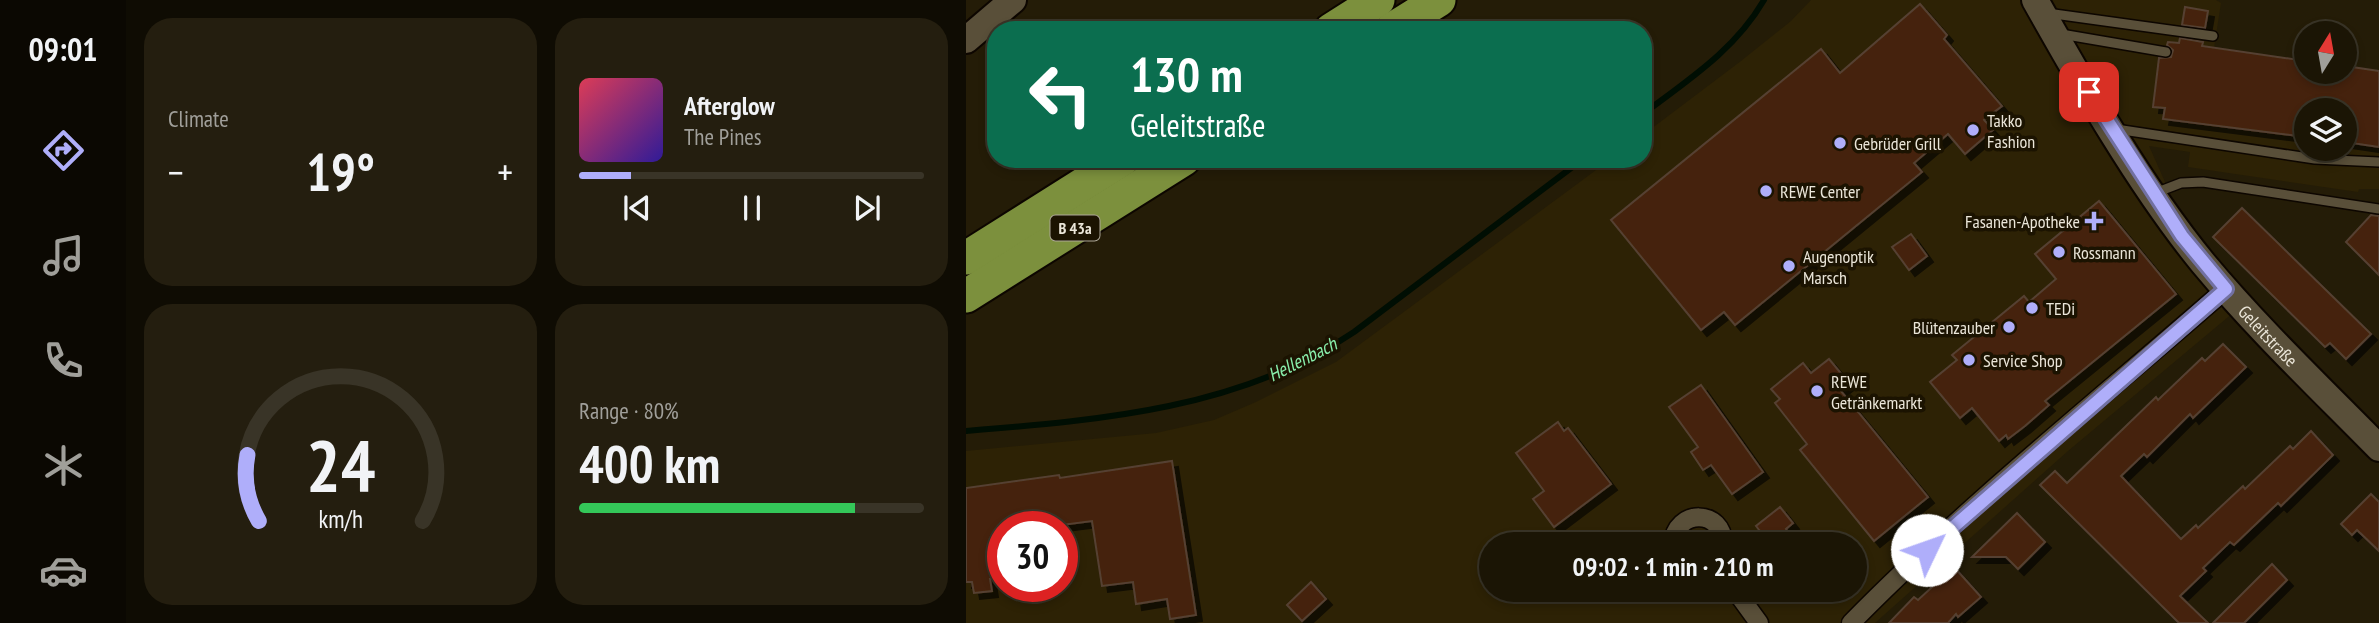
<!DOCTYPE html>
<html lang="en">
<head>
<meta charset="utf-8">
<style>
  body { margin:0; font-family:"PT Sans Narrow",sans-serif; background:#241e0f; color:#f1f3f6; height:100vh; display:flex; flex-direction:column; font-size:26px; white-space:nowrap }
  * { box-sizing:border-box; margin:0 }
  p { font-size:23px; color:#a09f9a }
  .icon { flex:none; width:38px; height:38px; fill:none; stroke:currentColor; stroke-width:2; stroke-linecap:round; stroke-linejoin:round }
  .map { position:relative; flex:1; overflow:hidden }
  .details { display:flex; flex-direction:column; gap:18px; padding:18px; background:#0f0c03; width:840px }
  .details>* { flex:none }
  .hud { position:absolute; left:21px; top:21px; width:665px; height:147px; border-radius:28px; box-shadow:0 4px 10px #0003,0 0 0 2px #393427; background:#0b6e4f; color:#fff; overflow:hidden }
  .needle { width:46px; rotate:11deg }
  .tools { position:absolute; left:1328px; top:21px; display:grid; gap:14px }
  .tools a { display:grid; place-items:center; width:63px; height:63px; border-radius:50%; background:#1b1505; box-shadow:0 4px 10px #0003,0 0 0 2px #393427; font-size:35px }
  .speed { position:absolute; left:21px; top:511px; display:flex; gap:14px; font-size:35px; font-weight:700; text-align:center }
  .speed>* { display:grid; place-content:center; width:91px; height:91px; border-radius:50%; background:#1b1505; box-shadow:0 4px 10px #0003,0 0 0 2px #393427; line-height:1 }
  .speed .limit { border:10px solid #d22; background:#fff; color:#111 }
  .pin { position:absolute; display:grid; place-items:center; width:60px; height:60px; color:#fff; margin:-30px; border-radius:14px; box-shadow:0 4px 10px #0006 }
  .me { position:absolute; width:77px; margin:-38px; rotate:48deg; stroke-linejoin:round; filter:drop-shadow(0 0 5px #0008) }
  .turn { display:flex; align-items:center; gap:24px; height:147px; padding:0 28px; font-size:32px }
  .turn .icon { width:91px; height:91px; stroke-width:2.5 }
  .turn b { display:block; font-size:49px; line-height:60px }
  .big { font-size:52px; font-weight:800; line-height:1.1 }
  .details .card { flex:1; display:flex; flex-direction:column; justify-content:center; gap:10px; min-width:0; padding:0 24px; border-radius:28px; background:#241e0f }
  .details .dial { align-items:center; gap:0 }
  .dial svg { height:182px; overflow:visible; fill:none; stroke:#393427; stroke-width:7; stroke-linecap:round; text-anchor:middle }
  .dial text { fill:#f1f3f6; stroke:none }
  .song { display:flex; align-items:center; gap:21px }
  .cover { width:84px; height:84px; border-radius:10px; background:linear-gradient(135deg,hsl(350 70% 55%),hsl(250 70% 35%)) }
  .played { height:7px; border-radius:4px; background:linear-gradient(90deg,#afaefa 15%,#393427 15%) }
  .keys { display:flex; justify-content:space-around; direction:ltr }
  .heat { display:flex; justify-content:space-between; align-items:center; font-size:38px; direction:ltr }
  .charge { height:10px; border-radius:5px; background:linear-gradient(90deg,#34c759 80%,#393427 0) }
  .details .tiles { flex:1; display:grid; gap:18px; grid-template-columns:repeat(2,1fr) }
  .trip { position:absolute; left:513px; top:532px; width:388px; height:70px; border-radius:35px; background:#1b1505; box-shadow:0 4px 10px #0003,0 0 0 2px #393427; font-weight:800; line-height:70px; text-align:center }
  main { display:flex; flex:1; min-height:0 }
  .tabs { display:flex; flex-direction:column; width:126px; justify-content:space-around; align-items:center; background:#0b0802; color:#a09f9a }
  .tabs .icon { width:49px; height:49px }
  .tabs .active { color:#afaefa }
  .tabs b { font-size:32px; color:#f1f3f6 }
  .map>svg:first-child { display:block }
</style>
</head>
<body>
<main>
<nav class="tabs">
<b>09:01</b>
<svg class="icon active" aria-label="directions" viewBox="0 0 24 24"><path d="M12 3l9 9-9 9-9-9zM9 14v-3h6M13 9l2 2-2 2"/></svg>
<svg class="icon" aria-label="music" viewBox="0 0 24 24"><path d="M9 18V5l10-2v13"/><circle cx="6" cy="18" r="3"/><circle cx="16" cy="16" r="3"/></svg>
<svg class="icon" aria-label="phone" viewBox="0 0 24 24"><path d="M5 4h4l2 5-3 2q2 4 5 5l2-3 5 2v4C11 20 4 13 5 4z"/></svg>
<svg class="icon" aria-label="climate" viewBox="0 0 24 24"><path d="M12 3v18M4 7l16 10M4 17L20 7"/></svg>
<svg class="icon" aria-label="car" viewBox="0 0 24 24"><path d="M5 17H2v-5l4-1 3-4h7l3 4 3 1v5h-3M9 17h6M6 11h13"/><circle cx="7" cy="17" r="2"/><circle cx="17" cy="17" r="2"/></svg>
</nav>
<section class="details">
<div class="tiles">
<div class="card"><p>Climate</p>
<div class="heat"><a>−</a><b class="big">19°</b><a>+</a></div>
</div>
<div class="card">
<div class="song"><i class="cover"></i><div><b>Afterglow</b><p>The Pines</p></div></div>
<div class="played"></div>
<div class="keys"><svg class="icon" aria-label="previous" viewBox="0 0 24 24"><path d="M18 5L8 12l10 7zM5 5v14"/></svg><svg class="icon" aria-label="pause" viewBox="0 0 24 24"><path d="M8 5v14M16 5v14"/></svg><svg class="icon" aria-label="next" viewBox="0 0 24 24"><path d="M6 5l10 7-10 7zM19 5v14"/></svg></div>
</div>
<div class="card dial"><svg viewBox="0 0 100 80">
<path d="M14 69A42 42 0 1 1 86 69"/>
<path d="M14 69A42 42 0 0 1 9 40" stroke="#afaefa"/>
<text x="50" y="56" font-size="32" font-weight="700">24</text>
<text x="50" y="72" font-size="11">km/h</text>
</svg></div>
<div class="card"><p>Range · 80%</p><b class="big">400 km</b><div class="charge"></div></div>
</div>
</section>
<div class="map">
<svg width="1413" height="623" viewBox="0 0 1413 623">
  <defs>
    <filter id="shadow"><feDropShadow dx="6" dy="6" stdDeviation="0" flood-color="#0009"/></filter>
  </defs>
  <rect width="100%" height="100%" fill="#241c07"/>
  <path fill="#2d2205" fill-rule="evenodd" d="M845 0H1250L1255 3 1248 48 1340 61V72H1379V66L1413 71V189H1393L1392 192 1222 167 1224 152 1183 146 1211 209 1286 297 1102 451 909 623H0V451L190 433 248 420 290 402 370 362 645 159H677V135L775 61 825 21ZM1340 110H1379V149H1340ZM37 527H96V586H37ZM525 544H889V590H525Z"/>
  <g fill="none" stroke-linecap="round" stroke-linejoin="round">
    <g stroke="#000e03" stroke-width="6">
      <path d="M677 114C722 80 769 50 798 0"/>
      <path d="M0 431C134 420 274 409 388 332L617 159"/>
    </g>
  </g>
  <g fill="#45240a" stroke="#554032" stroke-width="2" filter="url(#shadow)">
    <path d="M954 4 981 35 978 39 1036 106 1018 120 1027 130 999 154 982 134 948 163 956 172 769 325 758 312 735 330 645 220 855 49 874 73Z"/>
    <path d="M1219 7 1242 11 1239 28 1216 25Z"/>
    <path d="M1214 38 1237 42 1236 46 1340 61V72H1379V66L1413 71V147L1379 142V110H1340V137L1197 119 1199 108 1187 107 1193 58 1205 57 1207 50 1201 45 1202 42 1213 43Z"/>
    <path d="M1133 201 1210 294 1079 401 1083 405 1059 426 1042 439 1040 435 1033 441 1006 408 994 418 964 382 991 360 986 355 1058 296 1063 302 1090 279 1069 254Z"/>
    <path d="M1276 208 1405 334 1380 359 1364 343 1359 347 1247 237Z"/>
    <path d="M1405 215 1413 216V275L1380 242Z"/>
    <path d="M945 234 961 256 943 270 926 247Z"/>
    <path d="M1257 344 1280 367 1227 418 1224 414 1181 457 1178 454 1155 476 1215 539 1230 525 1232 528 1277 486 1279 489 1324 446 1327 449 1345 431 1367 455 1315 506 1312 503 1268 545 1264 542 1237 568 1240 571 1214 596 1242 623H1213L1074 485 1089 471 1101 483 1190 397 1192 400 1236 358 1239 361Z"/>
    <path d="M863 359 883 383 874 390 962 497 908 541 834 450 841 444 809 403 814 399 805 389 837 363 845 373Z"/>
    <path d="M735 385 797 472 766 494 745 465 737 470 725 452 732 447 703 407Z"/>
    <path d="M592 422 598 431 602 428 645 484 588 527 567 499 578 491 550 453Z"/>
    <path d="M206 461 230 615 204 619 201 599 170 604 167 582 136 586 126 521 80 527H37V578L24 579 26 591 8 593 6 582H0V488L93 475 94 478Z"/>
    <path d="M1405 494 1413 502V551L1391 530 1386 535 1375 524Z"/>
    <path d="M814 507 827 523 820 529 831 544H804L790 526Z"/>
    <path d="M1051 513 1079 542 1052 569 1040 557H1006Z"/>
    <path d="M1306 564 1321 580 1278 623H1247Z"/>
    <path d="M988 567 1015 597 992 617 990 614 982 623H923L948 597 952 600Z"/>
    <path d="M345 582 360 599 336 621 321 605Z"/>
  </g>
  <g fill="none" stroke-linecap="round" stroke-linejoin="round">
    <g stroke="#0d0600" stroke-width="12">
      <g id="lane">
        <path d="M1081 13 1247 36"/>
        <path d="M1095 34 1200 52"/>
        <path d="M1150 129 1349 159 1413 162"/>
        <path d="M1189 193 1215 183 1237 182 1413 209"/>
      </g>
    </g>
    <g stroke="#0d0600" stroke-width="21">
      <g id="street">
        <path d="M707 544C709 508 758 509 757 544"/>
        <path d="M769 590 793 623"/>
        <path d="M885 623C1002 504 1134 399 1260 289"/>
      </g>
    </g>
    <g stroke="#0d0600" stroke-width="30">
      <g id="secondary">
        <path id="s1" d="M1069 0C1118 87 1174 186 1237 263 1292 329 1353 387 1413 448"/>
        <path d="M0 40 47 0"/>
      </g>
    </g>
    <g stroke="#0d0600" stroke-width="37">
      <g id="highway">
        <path d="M365 30 412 0"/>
        <path d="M425 30 473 0"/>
        <path d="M0 258 157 159"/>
        <path d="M0 296 218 159"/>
      </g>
    </g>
    <use href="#lane" stroke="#594f39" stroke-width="9"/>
    <use href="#street" stroke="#594f39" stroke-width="18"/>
    <use href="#secondary" stroke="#594f39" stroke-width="26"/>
    <use href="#highway" stroke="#7c903d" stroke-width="33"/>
  </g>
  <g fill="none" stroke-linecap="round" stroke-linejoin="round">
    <g stroke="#7271a2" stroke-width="18">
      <path id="route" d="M961 550 1260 289 1216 236 1123 92"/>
    </g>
    <use href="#route" stroke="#afaefa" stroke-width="12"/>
  </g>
  <g fill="#afaefa" stroke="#1b1301" stroke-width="2.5">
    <circle cx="1007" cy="130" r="7"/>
    <circle cx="874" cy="143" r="7"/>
    <circle cx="800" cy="191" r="7"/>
    <path d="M1124.5 210.5h7v7h7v7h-7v7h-7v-7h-7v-7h7z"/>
    <circle cx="1093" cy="252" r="7"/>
    <circle cx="823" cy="266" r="7"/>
    <circle cx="1066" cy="308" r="7"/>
    <circle cx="1043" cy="327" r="7"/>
    <circle cx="1003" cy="360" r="7"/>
    <circle cx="851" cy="391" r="7"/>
  </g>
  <g text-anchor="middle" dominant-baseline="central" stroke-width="7" stroke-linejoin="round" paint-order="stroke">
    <rect fill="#1b1301" stroke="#ada798" stroke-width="2" x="84.5" y="215.5" width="49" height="25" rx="5"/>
    <g font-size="16" font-weight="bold" fill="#ebe6d9">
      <text x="109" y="228">B 43a</text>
    </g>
    <g font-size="18" fill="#ebe6d9" stroke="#1b1301" text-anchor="start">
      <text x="1021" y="120">Takko<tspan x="1021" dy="21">Fashion</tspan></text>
      <text x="888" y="143">Gebrüder Grill</text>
      <text x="814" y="191">REWE Center</text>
      <text x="1114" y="221" text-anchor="end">Fasanen-Apotheke</text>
      <text x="1107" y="252">Rossmann</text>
      <text x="837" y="256">Augenoptik<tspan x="837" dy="21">Marsch</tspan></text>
      <text x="1080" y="308">TEDi</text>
      <text x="1029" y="327" text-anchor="end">Blütenzauber</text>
      <text x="1017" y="360">Service Shop</text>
      <text x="865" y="381">REWE<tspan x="865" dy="21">Getränkemarkt</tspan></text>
    </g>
    <g font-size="18" fill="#ebe6d9" stroke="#1b1301">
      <text stroke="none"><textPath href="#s1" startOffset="410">Geleitstraße</textPath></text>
    </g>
    <g font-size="19" font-style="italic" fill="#89eeab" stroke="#1b1301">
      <text transform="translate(336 359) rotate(-27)">Hellenbach</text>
    </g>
  </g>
</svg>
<div class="tools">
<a><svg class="needle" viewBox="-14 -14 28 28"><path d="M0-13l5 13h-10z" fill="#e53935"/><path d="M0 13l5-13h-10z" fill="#a09f9a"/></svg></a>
<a><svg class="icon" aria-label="layers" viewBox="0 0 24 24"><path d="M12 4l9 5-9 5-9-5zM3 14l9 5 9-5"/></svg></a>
</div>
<div class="speed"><div class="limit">30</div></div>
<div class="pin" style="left:1123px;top:92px;background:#d93025"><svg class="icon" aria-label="arrive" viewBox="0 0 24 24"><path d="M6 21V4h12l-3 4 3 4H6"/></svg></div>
<svg class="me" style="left:961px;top:550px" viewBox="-20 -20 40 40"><circle r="19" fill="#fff"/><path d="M0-13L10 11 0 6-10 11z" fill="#afaefa"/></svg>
<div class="trip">09:02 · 1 min · 210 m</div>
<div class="hud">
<div class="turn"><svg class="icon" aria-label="left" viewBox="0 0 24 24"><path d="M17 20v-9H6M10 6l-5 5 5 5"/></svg><div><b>130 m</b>Geleitstraße</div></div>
</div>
</div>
</main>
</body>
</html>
